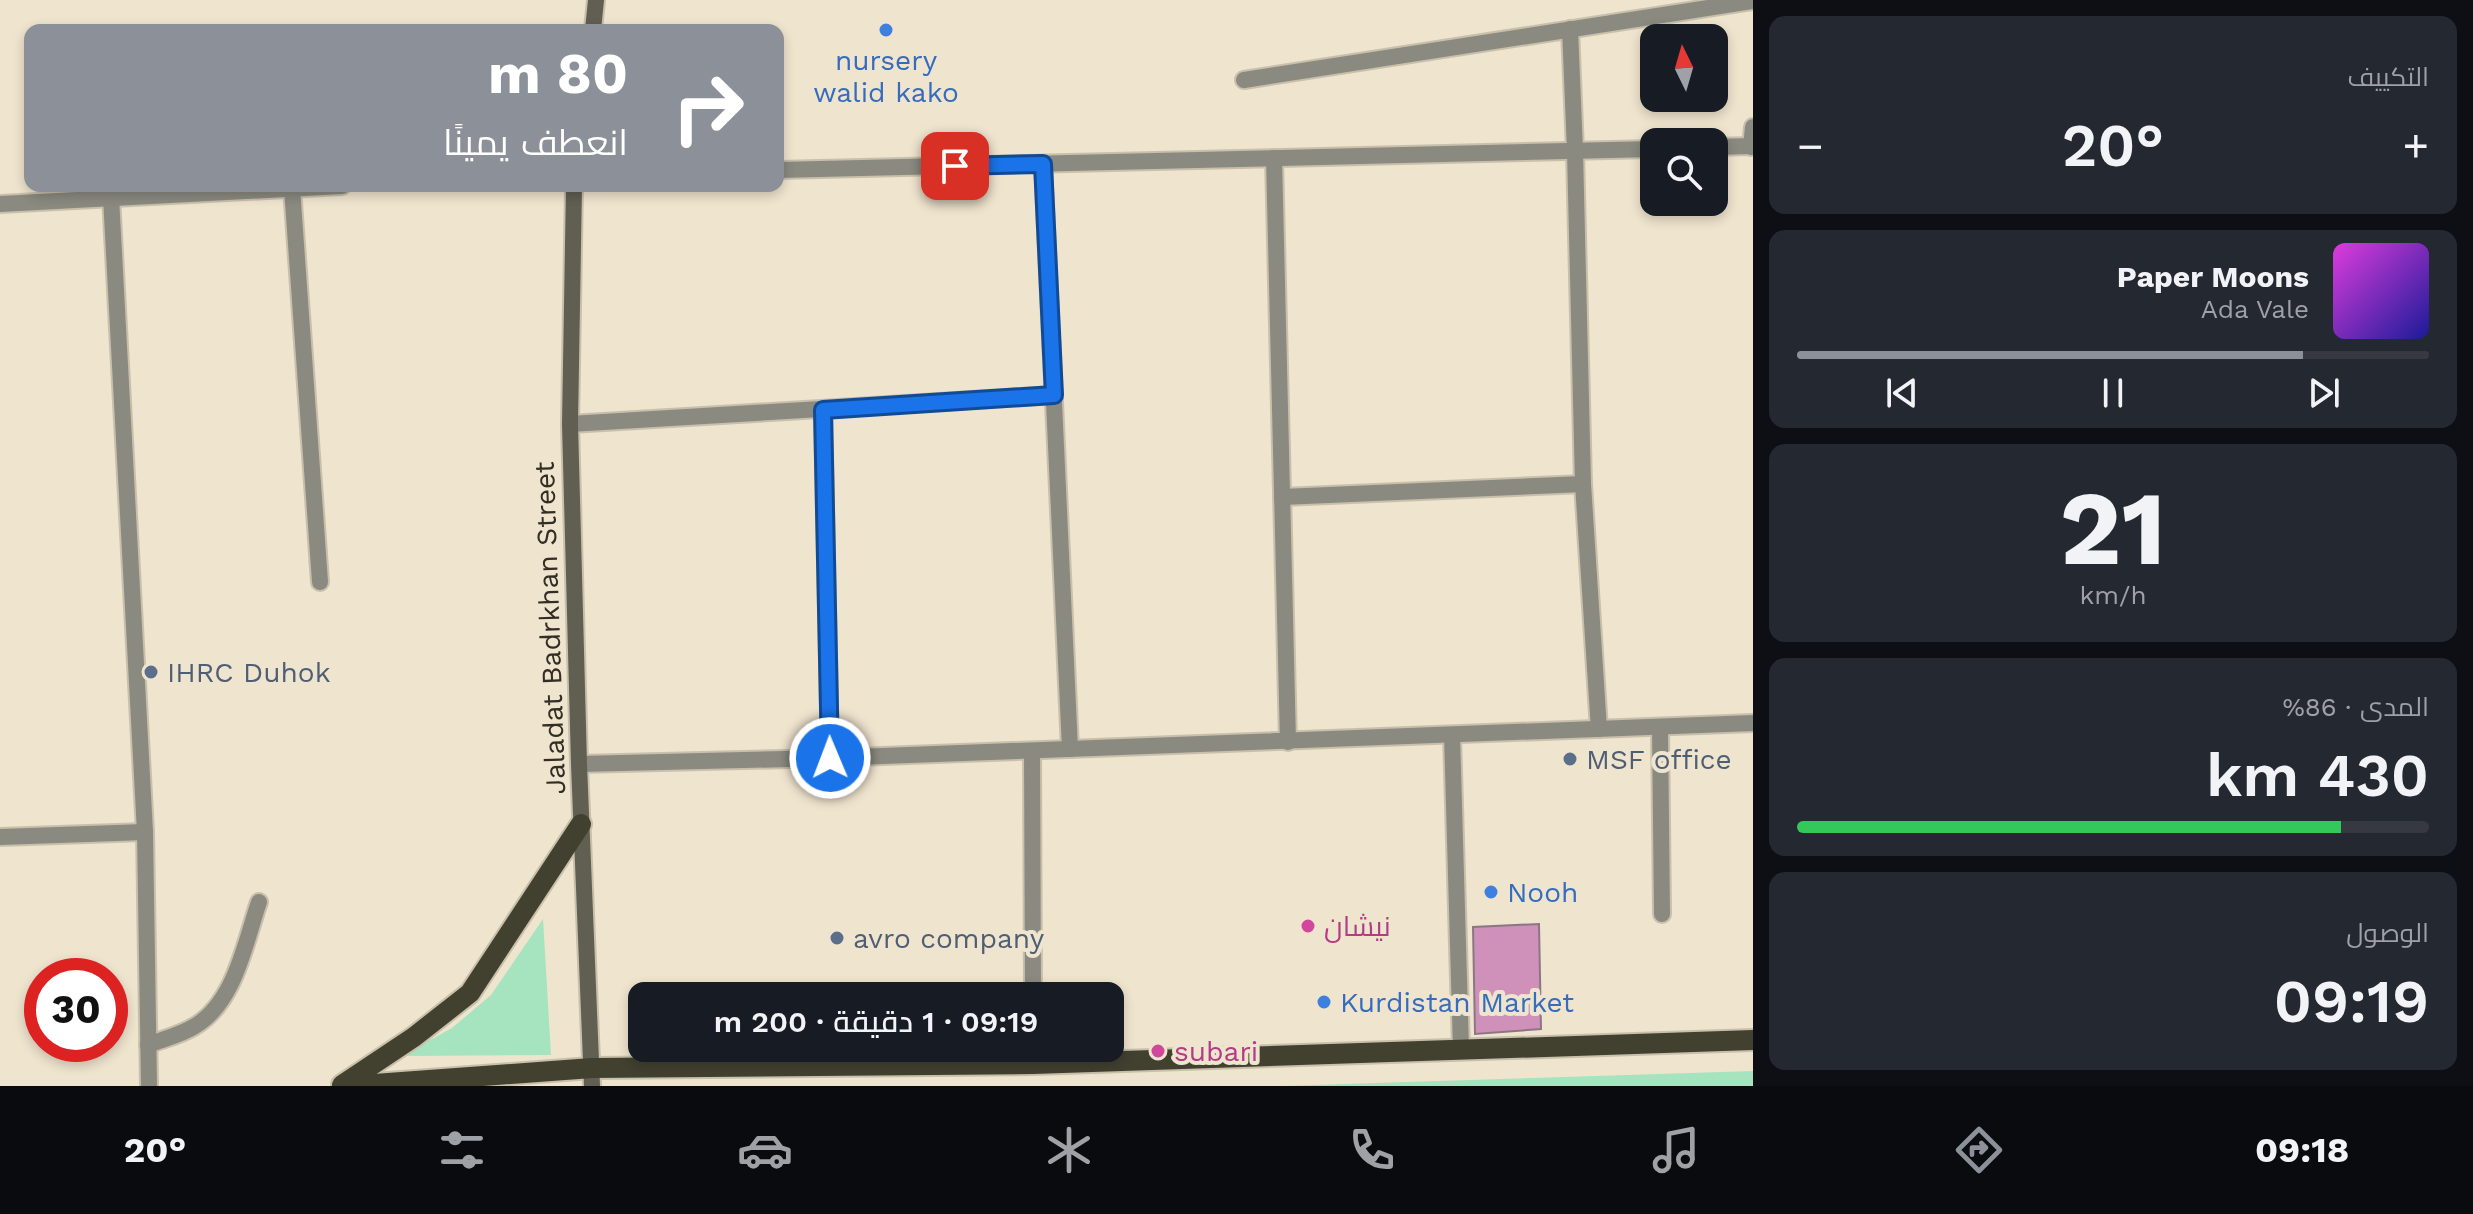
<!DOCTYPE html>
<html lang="ar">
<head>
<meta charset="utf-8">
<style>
  body { margin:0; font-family:"Work Sans",Cairo,sans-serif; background:#242831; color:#f1f3f6; direction:rtl; height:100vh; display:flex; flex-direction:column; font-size:30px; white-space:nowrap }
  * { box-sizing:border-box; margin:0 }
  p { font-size:26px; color:#9ea1a6 }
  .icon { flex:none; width:44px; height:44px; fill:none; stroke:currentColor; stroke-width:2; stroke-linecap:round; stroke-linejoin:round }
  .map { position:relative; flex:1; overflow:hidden; direction:ltr }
  .panel { display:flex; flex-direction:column; gap:16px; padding:16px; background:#0d0f14; width:720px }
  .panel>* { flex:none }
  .hud { position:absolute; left:24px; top:24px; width:760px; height:168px; border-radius:16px; box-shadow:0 4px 12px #0003; direction:rtl; background:#8c9099; color:#fff; overflow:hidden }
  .needle { width:52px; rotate:355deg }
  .tools { position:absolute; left:1640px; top:24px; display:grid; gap:16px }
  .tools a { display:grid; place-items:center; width:88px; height:88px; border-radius:16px; background:#171b24; box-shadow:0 4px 12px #0003; font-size:40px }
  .speed { position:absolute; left:24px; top:958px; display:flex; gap:16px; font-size:40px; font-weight:700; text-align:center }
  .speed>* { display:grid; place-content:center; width:104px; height:104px; border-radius:50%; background:#171b24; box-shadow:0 4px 12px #0003; line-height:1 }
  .speed .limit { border:12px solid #d22; background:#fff; color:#111 }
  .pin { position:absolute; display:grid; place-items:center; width:68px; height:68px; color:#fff; margin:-34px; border-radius:16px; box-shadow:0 4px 12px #0006 }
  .me { position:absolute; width:88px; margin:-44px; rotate:359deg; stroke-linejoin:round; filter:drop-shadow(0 0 6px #0008) }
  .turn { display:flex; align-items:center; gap:28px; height:168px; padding:0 24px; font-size:36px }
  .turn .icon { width:104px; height:104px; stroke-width:2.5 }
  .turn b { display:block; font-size:56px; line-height:68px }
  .big { font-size:60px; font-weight:600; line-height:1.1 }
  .panel .widget { flex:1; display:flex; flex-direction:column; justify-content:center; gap:12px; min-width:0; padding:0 28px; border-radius:16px; background:#242831 }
  .panel .dial { align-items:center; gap:0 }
  .dial b { font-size:104px; line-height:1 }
  .song { display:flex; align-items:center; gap:24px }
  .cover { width:96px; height:96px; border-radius:12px; background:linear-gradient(135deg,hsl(300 70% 55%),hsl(240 70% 35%)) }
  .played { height:8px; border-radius:4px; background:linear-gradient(90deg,#8c9099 80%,#363941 80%) }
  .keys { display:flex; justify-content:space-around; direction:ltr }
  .heat { display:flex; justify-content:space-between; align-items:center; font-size:44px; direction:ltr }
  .charge { height:12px; border-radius:6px; background:linear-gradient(90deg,#34c759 86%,#363941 0) }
  .trip { position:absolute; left:628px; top:982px; width:496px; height:80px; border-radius:16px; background:#171b24; box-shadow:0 4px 12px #0003; font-weight:600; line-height:80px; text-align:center; direction:rtl }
  .tab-bar { display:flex; height:128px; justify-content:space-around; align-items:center; background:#090b0e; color:#9ea1a6 }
  .tab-bar .icon { width:56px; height:56px }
  .tab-bar .current { color:#8c9099 }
  .tab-bar b { font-size:36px; color:#f1f3f6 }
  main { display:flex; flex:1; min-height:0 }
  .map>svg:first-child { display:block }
</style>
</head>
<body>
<main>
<section class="panel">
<div class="widget"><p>التكييف</p>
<div class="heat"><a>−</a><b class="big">20°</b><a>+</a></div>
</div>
<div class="widget">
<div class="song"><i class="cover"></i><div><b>Paper Moons</b><p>Ada Vale</p></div></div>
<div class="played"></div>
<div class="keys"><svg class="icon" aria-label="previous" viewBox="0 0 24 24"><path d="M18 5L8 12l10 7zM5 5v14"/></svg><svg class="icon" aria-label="pause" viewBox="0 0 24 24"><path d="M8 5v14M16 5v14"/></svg><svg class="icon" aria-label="next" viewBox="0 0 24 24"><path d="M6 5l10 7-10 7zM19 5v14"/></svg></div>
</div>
<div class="widget dial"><b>21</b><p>km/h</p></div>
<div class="widget"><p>المدى · 86%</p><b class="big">430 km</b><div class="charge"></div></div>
<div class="widget"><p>الوصول</p><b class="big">09:19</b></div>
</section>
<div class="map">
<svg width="1753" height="1086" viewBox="0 0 1753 1086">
  <rect width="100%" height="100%" fill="#efe4ce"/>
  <g fill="#a5e4be">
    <path d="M543 919 551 1055 401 1056 452 1028 491 995Z"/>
    <path d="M1753 1071V1086H1281Z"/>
  </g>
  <path fill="#cf90ba" stroke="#8b7784" stroke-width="2" d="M1539 924 1541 1029 1475 1034 1473 927Z"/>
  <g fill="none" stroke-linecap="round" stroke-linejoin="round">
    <g stroke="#c9c0ac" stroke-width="20">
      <g id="lane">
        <path d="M1570 29 1575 151"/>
        <path d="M1244 80 1753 1"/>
        <path d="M1660 727 1662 914"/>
        <path d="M148 1045C163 1039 181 1035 195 1026 235 1002 245 943 259 902"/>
      </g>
    </g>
    <g stroke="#c9c0ac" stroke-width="20">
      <g id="street">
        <path d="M1714 147 1753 146"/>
        <path d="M1751 147 1753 127"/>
        <path d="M1575 151 1583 484 1599 729"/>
        <path d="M1274 158 1288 742"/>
        <path d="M1043 164 1070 749"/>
        <path d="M778 170 1654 149"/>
        <path d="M292 188 320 582"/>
        <path d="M111 197 145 832 149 1086"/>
        <path d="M0 204 342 186"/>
        <path d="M823 410 830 758"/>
        <path d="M570 424 1054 395"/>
        <path d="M1282 497 1583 484"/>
        <path d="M1452 735 1461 1049"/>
        <path d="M1032 751 1033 996"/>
        <path d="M579 764 830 758 1753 723"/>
        <path d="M0 837 145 832"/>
      </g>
    </g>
    <g stroke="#c9c0ac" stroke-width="20">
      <g id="secondary">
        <path d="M593 30 596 0"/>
        <path d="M574 186 570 424 579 764 592 1086"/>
      </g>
    </g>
    <g stroke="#c9c0ac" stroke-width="24">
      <g id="primary">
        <path d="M342 1085 414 1037 470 993 581 824"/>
        <path d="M347 1086 592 1068 1033 1064 1753 1040"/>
      </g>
    </g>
    <use href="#lane" stroke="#8b8a80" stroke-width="16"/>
    <use href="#street" stroke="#8b8a80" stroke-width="16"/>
    <use href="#secondary" stroke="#605f51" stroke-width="16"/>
    <use href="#primary" stroke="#424130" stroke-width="20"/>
  </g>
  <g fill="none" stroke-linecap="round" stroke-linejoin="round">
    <g stroke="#114b97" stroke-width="20">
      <path id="route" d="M830 758 823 410 1054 395 1043 164 955 166"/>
    </g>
    <use href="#route" stroke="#1a73e8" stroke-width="14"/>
  </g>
  <g fill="#3f7fe0" stroke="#efe4ce" stroke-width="3">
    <circle cx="886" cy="30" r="8"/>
    <circle cx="1491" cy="892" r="8"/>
    <circle cx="1324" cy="1002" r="8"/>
  </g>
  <g fill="#5c6f8a" stroke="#efe4ce" stroke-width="3">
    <circle cx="151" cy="672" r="8"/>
    <circle cx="1570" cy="759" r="8"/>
    <circle cx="837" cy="938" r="8"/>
  </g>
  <g fill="#d1479c" stroke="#efe4ce" stroke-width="3">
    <circle cx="1308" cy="926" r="8"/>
    <circle cx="1158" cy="1051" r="8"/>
  </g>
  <g text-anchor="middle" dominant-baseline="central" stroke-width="8" stroke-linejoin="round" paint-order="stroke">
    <g font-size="28" fill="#366cbe" stroke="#efe4ce" text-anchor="start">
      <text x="886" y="60" text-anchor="middle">nursery<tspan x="886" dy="32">walid kako</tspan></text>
      <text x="1507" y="892">Nooh</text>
      <text x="1340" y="1002">Kurdistan Market</text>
    </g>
    <g font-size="28" fill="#322e25" stroke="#efe4ce">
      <text transform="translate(550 628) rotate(-92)">Jaladat Badrkhan Street</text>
    </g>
    <g font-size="28" fill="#4e5e75" stroke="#efe4ce" text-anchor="start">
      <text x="167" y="672">IHRC Duhok</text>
      <text x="1586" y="759">MSF office</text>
      <text x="853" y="938">avro company</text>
    </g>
    <g font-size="28" fill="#b23c85" stroke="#efe4ce" text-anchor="start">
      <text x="1324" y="926">نيشان</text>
      <text x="1174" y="1051">subari</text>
    </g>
  </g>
</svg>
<div class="tools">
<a><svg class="needle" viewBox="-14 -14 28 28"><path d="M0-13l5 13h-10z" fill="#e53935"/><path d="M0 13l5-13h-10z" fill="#9ea1a6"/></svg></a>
<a><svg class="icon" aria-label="search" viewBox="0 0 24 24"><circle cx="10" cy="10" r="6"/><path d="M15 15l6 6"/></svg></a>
</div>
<div class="speed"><div class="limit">30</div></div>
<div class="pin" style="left:955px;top:166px;background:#d93025"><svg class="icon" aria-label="arrive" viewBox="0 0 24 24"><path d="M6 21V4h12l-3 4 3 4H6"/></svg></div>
<svg class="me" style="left:830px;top:758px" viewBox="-20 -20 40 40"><circle r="17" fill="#1a73e8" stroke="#fff" stroke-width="3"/><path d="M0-11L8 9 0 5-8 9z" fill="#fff"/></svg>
<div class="trip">09:19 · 1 دقيقة · 200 m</div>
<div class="hud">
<div class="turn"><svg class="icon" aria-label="right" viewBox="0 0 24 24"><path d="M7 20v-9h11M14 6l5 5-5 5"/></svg><div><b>80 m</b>انعطف يمينًا</div></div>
</div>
</div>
</main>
<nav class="tab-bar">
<b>09:18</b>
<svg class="icon current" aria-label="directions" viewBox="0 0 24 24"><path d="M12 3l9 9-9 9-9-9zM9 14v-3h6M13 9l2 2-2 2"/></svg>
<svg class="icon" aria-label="music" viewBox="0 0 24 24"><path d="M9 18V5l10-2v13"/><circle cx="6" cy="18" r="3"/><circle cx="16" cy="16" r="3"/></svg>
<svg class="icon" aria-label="phone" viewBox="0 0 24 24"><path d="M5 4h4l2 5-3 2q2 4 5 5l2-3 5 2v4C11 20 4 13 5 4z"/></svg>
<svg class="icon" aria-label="climate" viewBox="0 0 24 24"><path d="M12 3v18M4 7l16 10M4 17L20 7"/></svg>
<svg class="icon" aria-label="car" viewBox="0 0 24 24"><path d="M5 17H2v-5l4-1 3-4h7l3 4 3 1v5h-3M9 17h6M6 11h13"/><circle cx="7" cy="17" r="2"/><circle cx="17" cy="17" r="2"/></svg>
<svg class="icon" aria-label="filters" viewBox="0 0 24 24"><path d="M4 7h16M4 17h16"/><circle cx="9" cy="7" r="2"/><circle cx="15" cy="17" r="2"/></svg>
<b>20°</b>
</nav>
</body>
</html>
